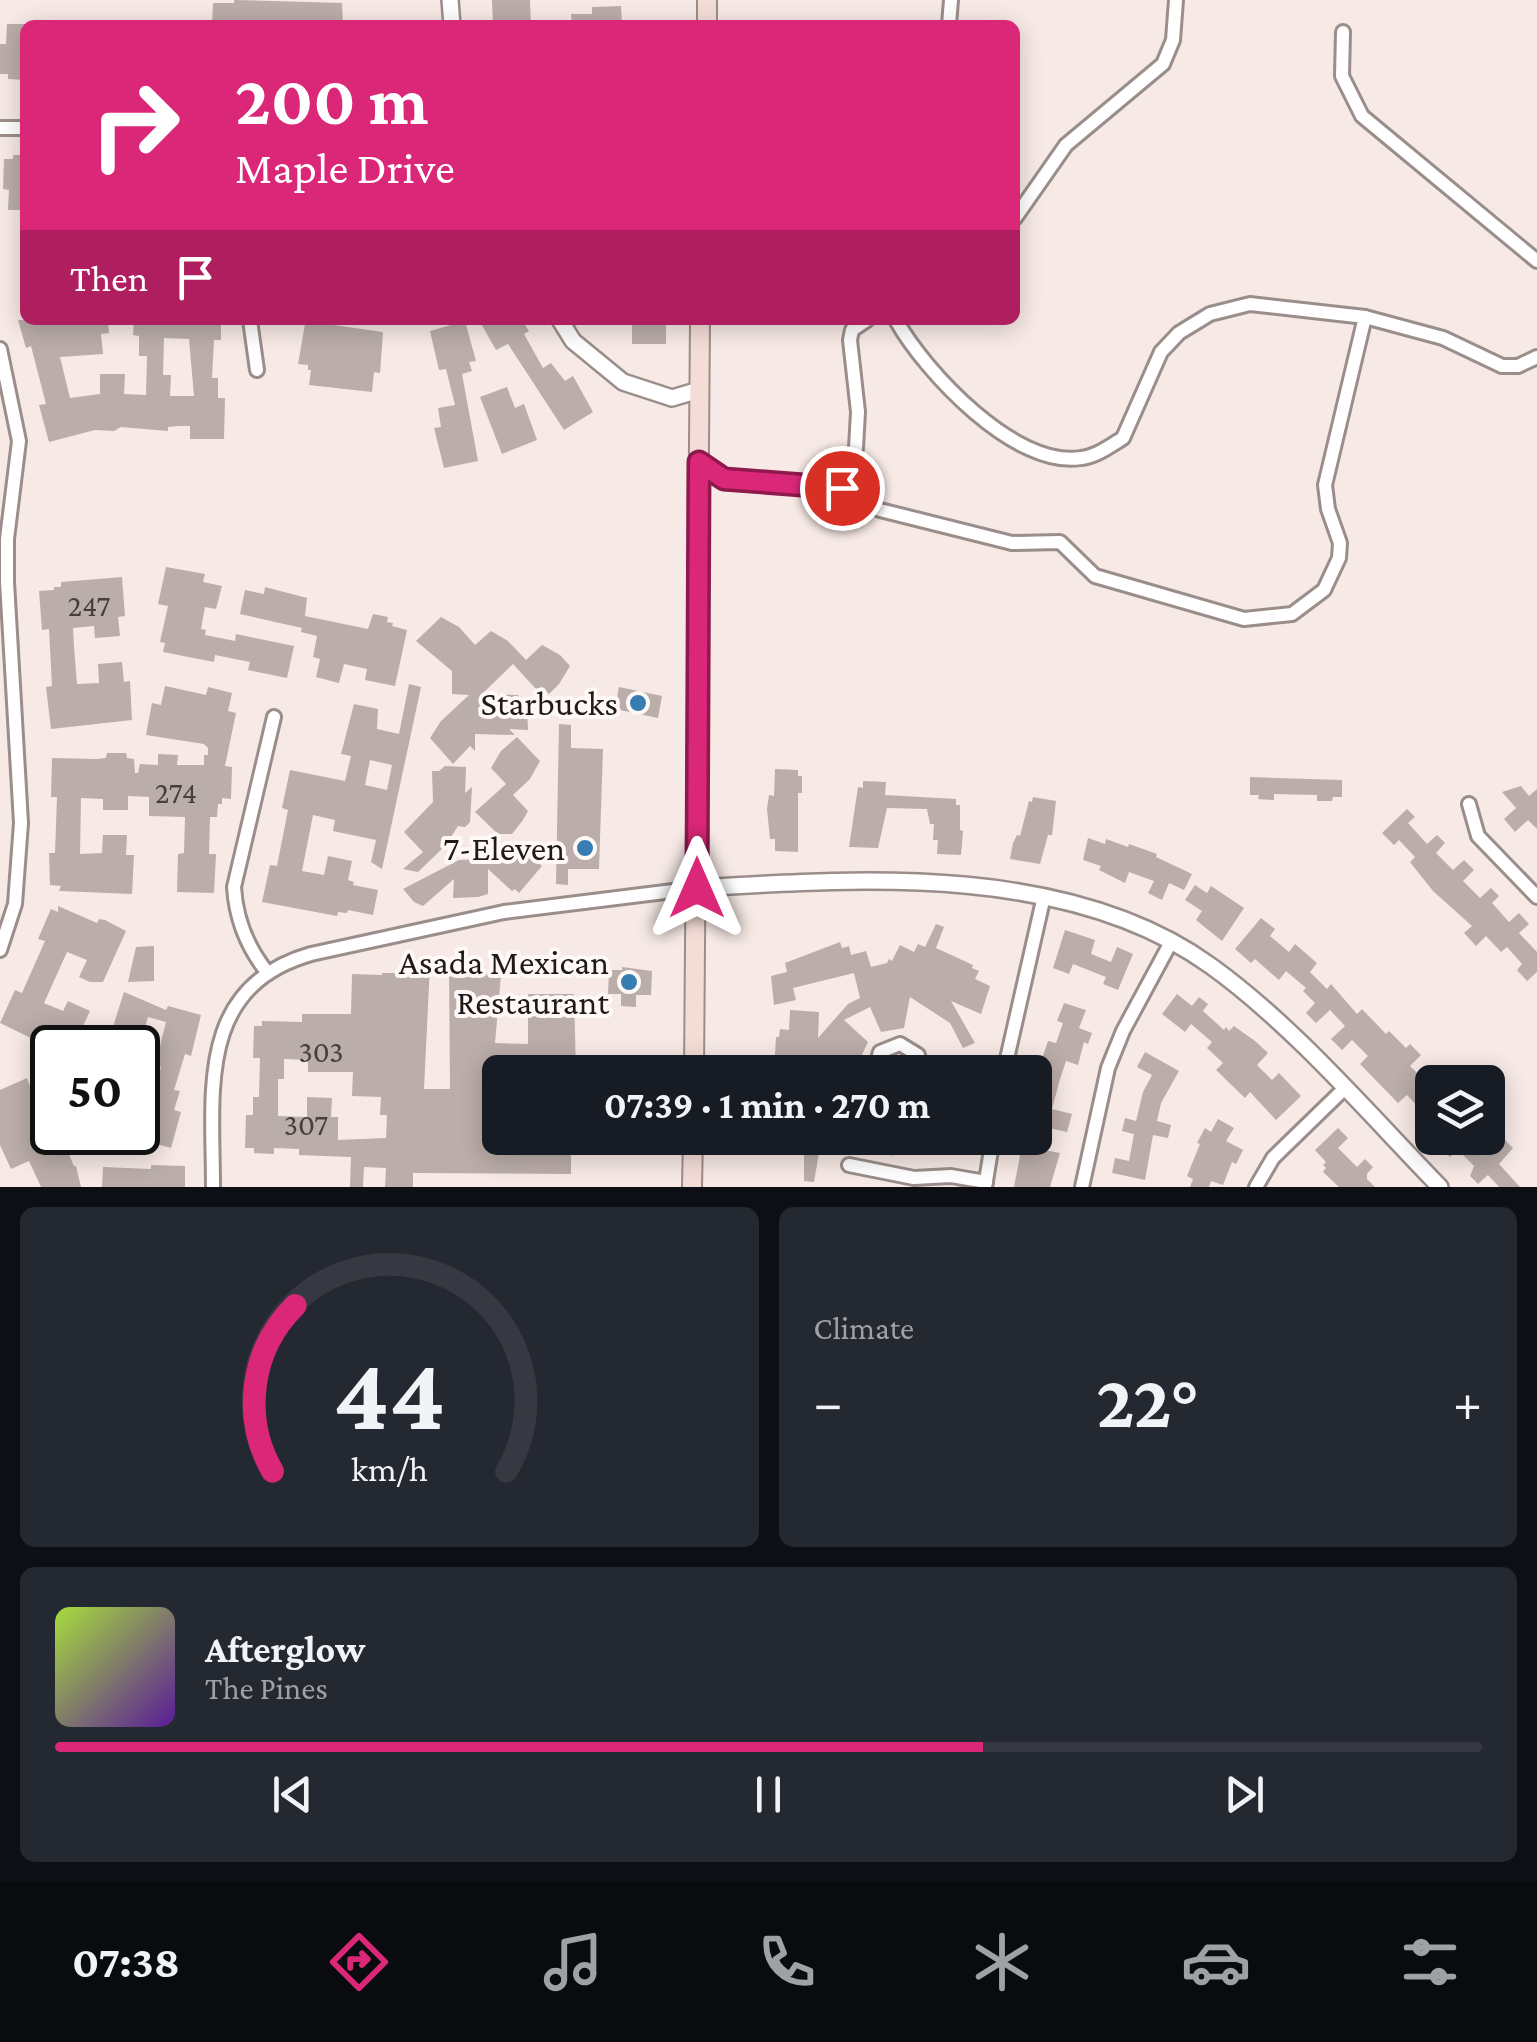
<!DOCTYPE html>
<html lang="en">
<head>
<meta charset="utf-8">
<style>
  body { margin:0; font-family:"Crimson Pro",serif; background:#242831; color:#f1f3f6; height:100vh; display:flex; flex-direction:column; font-size:38px; white-space:nowrap }
  * { box-sizing:border-box; margin:0 }
  p { font-size:32px; color:#9ea1a6 }
  .icon { flex:none; width:55px; height:55px; fill:none; stroke:currentColor; stroke-width:2; stroke-linecap:round; stroke-linejoin:round }
  .map { position:relative; height:1187px; overflow:hidden }
  .panel { display:flex; flex-direction:column; gap:20px; padding:20px; background:#0d0f14; flex:1 }
  .panel>* { flex:none }
  .guide { position:absolute; left:20px; top:20px; width:1000px; height:305px; border-radius:15px; box-shadow:0 5px 25px #0003; background:#db2777; color:#fff; overflow:hidden }
  .buttons { position:absolute; left:1415px; top:1065px; display:grid; gap:20px }
  .buttons a { display:grid; place-items:center; width:90px; height:90px; border-radius:15px; background:#171b24; box-shadow:0 5px 25px #0003; font-size:50px }
  .speed { position:absolute; left:30px; top:1025px; display:flex; gap:20px; font-size:50px; font-weight:700; text-align:center }
  .speed>* { display:grid; place-content:center; width:130px; height:130px; border-radius:50%; background:#171b24; box-shadow:0 5px 25px #0003; line-height:1 }
  .speed .limit { border:5px solid #111; border-radius:15px; background:#fff; color:#111 }
  .pin { position:absolute; display:grid; place-items:center; width:85px; height:85px; color:#fff; margin:-42px; border:5px solid #fff; border-radius:50%; box-shadow:0 2px 10px #0007 }
  .me { position:absolute; width:110px; margin:-55px; rotate:0deg; stroke-linejoin:round; filter:drop-shadow(0 0 8px #0008) }
  .turn { display:flex; align-items:center; gap:35px; height:210px; padding:0 50px; font-size:45px }
  .turn .icon { width:130px; height:130px; stroke-width:2.5 }
  .turn b { display:block; font-size:70px; line-height:85px }
  .then { display:flex; align-items:center; height:95px; padding:0 50px; background:#0003; gap:20px; font-size:38px }
  .big { font-size:75px; font-weight:700; line-height:1.1 }
  .panel .tile { flex:1; display:flex; flex-direction:column; justify-content:center; gap:15px; min-width:0; padding:0 35px; border-radius:15px; background:#242831 }
  .panel .dial { align-items:center; gap:0 }
  .dial svg { height:260px; overflow:visible; fill:none; stroke:#363941; stroke-width:7; stroke-linecap:round; text-anchor:middle }
  .dial text { fill:#f1f3f6; stroke:none }
  .song { display:flex; align-items:center; gap:30px }
  .cover { width:120px; height:120px; border-radius:15px; background:linear-gradient(135deg,hsl(80 70% 55%),hsl(270 70% 35%)) }
  .played { height:10px; border-radius:5px; background:linear-gradient(90deg,#db2777 65%,#363941 65%) }
  .keys { display:flex; justify-content:space-around; direction:ltr }
  .heat { display:flex; justify-content:space-between; align-items:center; font-size:55px; direction:ltr }
  .panel .tiles { flex:1; display:grid; gap:20px; grid-template-columns:1fr 1fr }
  .tile:last-child { grid-column:span 2 }
  .trip { position:absolute; left:482px; top:1055px; width:570px; height:100px; border-radius:15px; background:#171b24; box-shadow:0 5px 25px #0003; font-weight:700; line-height:100px; text-align:center }
  .tab-bar { display:flex; height:160px; justify-content:space-around; align-items:center; background:#090b0e; color:#9ea1a6 }
  .tab-bar .icon { width:70px; height:70px }
  .tab-bar .active { color:#db2777 }
  .tab-bar b { font-size:45px; color:#f1f3f6 }
  .map>svg:first-child { display:block }
</style>
</head>
<body>
<div class="map">
<svg width="1537" height="1187" viewBox="0 0 1537 1187">
  <rect width="100%" height="100%" fill="#f7e9e5"/>
  <g fill="#bbada9" fill-rule="evenodd">
    <path d="M234 0 342 3 343 25H212L213 3H234Z"/>
    <path d="M492 0H530L531 25H493Z"/>
    <path d="M621 6 622 25H572L571 14H592V7Z"/>
    <path d="M7 24H25V80L8 79V74H0V44H6Z"/>
    <path d="M13 155H25V210H8L9 190 3 189 4 159H13Z"/>
    <path d="M18 320H108L109 333 101 334 103 354 60 357 70 398 100 394V374H125L124 394 146 395 147 356H139V336L133 335 134 320H221V340H214L212 378H218V398H225L224 439H190V426H178L168 427V431L121 427 114 431 95 430 49 442 39 405 46 404 31 346 26 348ZM164 338 189 339 194 396H170L171 375H163Z"/>
    <path d="M479 320H522L529 331 524 334 543 368 551 363 565 381 573 376 593 412 564 430 508 344 496 350Z"/>
    <rect x="632" y="320" width="34" height="24"/>
    <path d="M465 321 476 361 469 362 472 371 462 374 478 461 444 468 434 428 441 427 438 408 455 405 446 369 439 370 430 331Z"/>
    <path d="M312 322 383 332 380 373 374 372 372 392 309 385 311 370H308V365L298 364 305 324Z"/>
    <path d="M507 387 515 408 524 404 537 440 502 454 480 397Z"/>
    <path d="M166 567 205 574 203 582 222 586 216 609 205 607 201 629 206 630 205 635 235 641 236 634 294 646 287 678 248 670 250 662 215 655 214 662 163 652 165 643 160 642 168 606 158 604Z"/>
    <path d="M122 577 125 616 118 617 120 636 95 638 94 626 73 628 74 647 77 684 99 683 98 664 122 662 124 682 130 681 132 720 51 729 46 687 52 686 49 629 42 630 39 591 54 590V587H61V582Z"/>
    <path d="M265 587 307 598 305 616 368 629 373 614 388 617 387 622 393 623 392 626 407 630 395 686 365 680 367 669 344 664 339 683 316 677 320 659 313 657 317 636 301 632 302 628 240 614 245 590 264 594Z"/>
    <path d="M441 617 459 627 475 645 491 631 508 641 526 660 542 645 560 655 570 666 559 684 549 694 545 690H537L513 664 482 694 518 695 527 705 528 730 509 729 515 735 475 734V751L470 746 453 764 430 738 441 721 469 695 452 694V671L416 641Z"/>
    <path d="M409 684 421 687 382 869 371 862 376 840 333 831 335 820 313 815 302 871 324 875 328 856 352 861 348 880 354 882 353 885 378 890 373 915 348 910 347 913 338 912 337 916 262 902 270 865 277 866 288 810 282 808 290 770 345 781 351 756 341 754 354 704 378 709 377 729 399 734ZM370 760 392 765 387 790 365 785Z"/>
    <path d="M165 686 206 695 208 687 232 693 228 711 236 713 225 766 232 767 231 799 222 798V804H218L217 817H210L209 854H216L214 893 177 892 178 854 184 853 185 817 149 816V797L128 796V810H103V799L81 798 80 854 102 853 103 835H127L126 855H134L132 894 59 891 61 886 50 885 49 853H55L57 797H51L52 758 97 759 106 758 107 753H126L127 758 134 759 135 773H138L140 764 158 765V754L178 755 177 765H204V755H208V748L204 744 146 735 152 703 161 705Z"/>
    <path d="M619 687 662 696 658 718 615 709Z"/>
    <path d="M559 724 571 725V748L603 749 599 869H568V885L556 884Z"/>
    <path d="M517 737 540 761 530 779 513 795 528 811 523 820 512 834H498L475 812 506 784 491 768 501 751Z"/>
    <path d="M445 766 466 767 465 793 472 787 470 822 465 827 458 826 445 846 418 872 403 869 423 852 404 832 433 802 432 771H439Z"/>
    <path d="M775 769 798 770V776H802V793H798V852L775 851V839H770L767 809 769 795 774 796Z"/>
    <path d="M1250 777 1342 780V797H1333L1332 801H1317V795L1274 794V800L1258 799 1259 795H1250Z"/>
    <path d="M863 781 886 782 885 795 956 799V805H960V830L963 831 961 855 937 854 938 840H933L934 824H930L927 809 887 808 878 848 849 847 858 787 863 788Z"/>
    <path d="M1521 786 1529 796 1537 789V829L1528 820 1515 832 1504 819 1516 808 1502 792Z"/>
    <path d="M1033 797 1056 801 1052 835H1048L1040 864 1010 859 1013 843 1017 835 1020 836 1029 801 1032 802Z"/>
    <path d="M1407 809 1415 817 1408 823 1427 844 1437 835 1445 843 1436 853 1453 870 1464 860 1474 870 1463 881 1480 898 1491 888 1499 896 1492 903 1509 922 1519 913 1529 924 1519 933 1537 952V972L1527 981 1517 970 1522 964 1507 947 1501 952 1486 936 1476 946 1464 933 1472 926 1433 891 1410 862 1415 857 1399 840 1394 845 1382 833Z"/>
    <path d="M1088 838 1105 844 1106 839 1128 847 1129 844 1157 854 1156 857 1192 874 1184 890 1169 883 1162 900 1148 893 1154 881 1129 872 1125 883 1099 870 1101 866 1083 860Z"/>
    <path d="M509 846 521 847 542 866 519 893 515 889 512 891 488 869V894L478 897 453 898 454 879 423 906 414 902 403 889 459 860 494 859Z"/>
    <path d="M1195 885 1207 893 1211 886 1244 908 1222 941 1196 920 1202 911 1185 900Z"/>
    <path d="M58 906 97 923 99 919 105 920 126 931 103 982H90L79 977 87 960 67 952 44 1003 63 1011 68 1001 90 1011 82 1028 89 1031 82 1048H52V1057L38 1051 41 1043 0 1023 15 990 22 993 45 941 38 939 51 909 58 912Z"/>
    <path d="M1261 918 1275 929 1270 936 1289 952 1295 944 1317 963 1310 972 1327 989 1331 984 1357 1014 1362 1009 1386 1034 1389 1031 1406 1048 1410 1044 1421 1055 1410 1066 1427 1083 1432 1077V1122L1424 1129 1416 1121 1424 1113 1407 1095 1398 1103 1360 1064 1368 1056 1352 1040 1342 1050 1331 1039 1345 1026 1330 1010 1316 1023 1306 1013 1315 1003 1303 991 1306 988 1286 971 1279 980 1255 959 1251 963 1235 949Z"/>
    <path d="M936 924 944 927 936 948 973 965 972 968 979 971 975 979 990 986 981 1014 951 1001 975 1043 963 1048 950 1023 910 997 904 1028 881 1032 870 1007 844 1020 868 1042 858 1063 832 1059 831 1063H805L804 1072H774L776 1037H779L780 1029 789 1030 790 1010 819 1012 818 1038 848 1004 860 998 854 973 793 988 796 1000 774 1005 771 976 787 972 785 963 840 942 842 948 849 946 851 955 866 951 871 967 887 963 889 959 892 961 900 945 914 952 918 944 925 947Z"/>
    <path d="M1065 930 1095 940 1091 954 1111 962 1117 947 1133 954 1118 990 1103 984 1106 977 1073 964 1069 974 1053 968Z"/>
    <path d="M154 946V981L128 982 136 947Z"/>
    <path d="M411 965H430L424 1089H450L449 965 472 966V972L501 975 495 1043 528 1044V994H574L576 1072H495L493 1123V1138H571V1174L413 1173V1187H385L386 1168 364 1167 363 1187H350L351 1157 299 1155V1149L274 1148V1154L254 1153V1148H245L246 1115H253V1097H259L260 1058H253L254 1026H262V1021L302 1022V1014H351L352 974 382 975V973H396V970H411ZM284 1059 308 1060V1072H353L352 1096 381 1097 380 1115H387L386 1138 338 1140V1117H331L332 1098 307 1097V1117L278 1116V1079H284Z"/>
    <path d="M622 967 652 971 651 995H636V1007L621 1006V994H608L609 970H622Z"/>
    <path d="M124 992 166 1010 168 1006 201 1015 191 1056 185 1054 174 1090 180 1091 174 1110 181 1112 171 1148 134 1138 144 1101 151 1103 161 1067 155 1066 166 1022 148 1017 139 1048H113L117 1035 111 1033Z"/>
    <path d="M1177 994 1192 1006 1199 997 1208 1004 1203 1011 1224 1030 1226 1027 1229 1031 1234 1026 1255 1041 1268 1053 1257 1065 1272 1080 1279 1073 1301 1096 1276 1120 1250 1092 1245 1098 1216 1070 1223 1063 1207 1048 1212 1042 1191 1024 1185 1032 1162 1014Z"/>
    <path d="M1064 1003 1086 1010 1079 1028 1092 1033 1088 1044 1084 1042 1078 1065 1066 1061 1060 1079 1052 1109 1072 1114 1067 1132 1049 1128 1045 1150 1060 1153 1050 1187H1014L1022 1145 1029 1147 1031 1138H1035V1110L1048 1061 1042 1059 1048 1041 1056 1043 1063 1023 1057 1021Z"/>
    <path d="M1145 1052 1179 1071 1161 1103 1157 1121 1171 1125 1168 1138 1153 1135 1145 1180 1112 1173 1115 1158 1129 1161 1134 1134 1122 1131 1125 1118 1136 1121 1143 1092 1152 1075 1137 1067Z"/>
    <path d="M27 1078 30 1086 35 1083 52 1122V1132H59L74 1166H76L81 1187H41L29 1161 11 1169 0 1145V1090Z"/>
    <path d="M1218 1119 1234 1128 1226 1141 1243 1150 1236 1164 1232 1162 1223 1185 1211 1181 1209 1187H1190L1193 1179 1187 1176 1200 1144 1197 1143 1205 1128 1211 1132Z"/>
    <path d="M1338 1128 1348 1138 1338 1148 1357 1167 1365 1159 1373 1167 1367 1174V1179L1375 1187H1339L1323 1172 1326 1168 1323 1165 1326 1162 1315 1150Z"/>
    <path d="M779 1138H806L805 1151 819 1153 814 1182 804 1181V1153L778 1151Z"/>
    <path d="M858 1138H960L961 1140 929 1150 928 1147 912 1149 891 1156 889 1149 857 1142Z"/>
    <path d="M1446 1138H1503L1513 1148 1499 1164 1520 1187H1499L1488 1175 1478 1184 1470 1176 1474 1166 1458 1150 1450 1157 1438 1145Z"/>
    <path d="M151 1165 185 1166V1187H102L103 1167 151 1169Z"/>
  </g>
  <g fill="none" stroke-linecap="round" stroke-linejoin="round">
    <g stroke="#9b8e8a" stroke-width="18">
      <g id="minor">
        <path d="M949 25 951 0"/>
        <path d="M1343 32 1342 76 1362 116 1537 261"/>
        <path d="M0 128H25"/>
        <path d="M1015 218 1066 145 1163 64 1173 40 1176 0"/>
        <path d="M250 320 257 370"/>
        <path d="M896 320C925 372 1016 469 1081 458 1097 456 1110 446 1123 438L1161 352 1179 333 1210 314 1250 304 1365 317 1443 338 1502 366H1518L1537 357"/>
        <path d="M0 349 19 441 7 539V582L21 823 15 904 0 950"/>
        <path d="M699 461 724 479 842 488 880 510 1012 543 1060 542 1095 576 1244 619 1292 614 1324 590 1339 558 1340 543 1328 509 1325 485 1365 317"/>
        <path d="M842 488 856 448 858 412 850 340 852 330 867 320"/>
        <path d="M1469 804 1478 836 1537 897"/>
        <path d="M267 972C247 947 236 920 234 887L274 717"/>
        <path d="M874 1072 880 1052 900 1044 918 1055 921 1072"/>
        <path d="M1004 1072 1044 896"/>
        <path d="M849 1165 914 1178 951 1176 986 1182"/>
        <path d="M213 1187C213 1092 196 987 311 954L504 912 697 888"/>
        <path d="M985 1187 993 1138"/>
        <path d="M1082 1187 1108 1068 1123 1031 1171 942"/>
        <path d="M1256 1187 1273 1158 1345 1088"/>
      </g>
    </g>
    <g stroke="#9b8e8a" stroke-width="20">
      <g id="tertiary">
        <path d="M450 0 452 25"/>
        <path d="M560 320 573 341 623 382 672 398 699 390"/>
        <path d="M697 888C863 878 1070 864 1211 966 1293 1025 1369 1114 1440 1187"/>
      </g>
    </g>
    <g stroke="#9b8e8a" stroke-width="22">
      <g id="secondary">
        <path d="M707 25V0"/>
        <path d="M694 1072 700 320"/>
        <path d="M692 1187 693 1138"/>
      </g>
    </g>
    <use href="#minor" stroke="#fff" stroke-width="12"/>
    <use href="#tertiary" stroke="#fff" stroke-width="15"/>
    <use href="#secondary" stroke="#f5ddd7" stroke-width="18"/>
  </g>
  <g fill="none" stroke-linecap="round" stroke-linejoin="round">
    <g stroke="#8e194d" stroke-width="25">
      <path id="route" d="M697 888 699 462 724 479 842 488"/>
    </g>
    <use href="#route" stroke="#db2777" stroke-width="18"/>
  </g>
  <g fill="#377db2" stroke="#fef8f7" stroke-width="4">
    <circle cx="638" cy="703" r="10"/>
    <circle cx="585" cy="848" r="10"/>
    <circle cx="629" cy="982" r="10"/>
  </g>
  <g text-anchor="middle" dominant-baseline="central" stroke-width="8" stroke-linejoin="round" paint-order="stroke">
    <g font-size="30" fill="#463f3d">
      <text x="89" y="605">247</text>
      <text x="176" y="792">274</text>
      <text x="321" y="1051">303</text>
      <text x="306" y="1124">307</text>
    </g>
    <g font-size="35" fill="#1f1a19" stroke="#fef8f7" text-anchor="end">
      <text x="618" y="703">Starbucks</text>
      <text x="565" y="848">7-Eleven</text>
      <text x="609" y="962">Asada Mexican<tspan x="609" dy="40">Restaurant</tspan></text>
    </g>
  </g>
</svg>
<div class="buttons">
<a><svg class="icon" aria-label="layers" viewBox="0 0 24 24"><path d="M12 4l9 5-9 5-9-5zM3 14l9 5 9-5"/></svg></a>
</div>
<div class="speed"><div class="limit">50</div></div>
<div class="pin" style="left:842px;top:488px;background:#d93025"><svg class="icon" aria-label="arrive" viewBox="0 0 24 24"><path d="M6 21V4h12l-3 4 3 4H6"/></svg></div>
<svg class="me" style="left:697px;top:888px" viewBox="-20 -20 40 40"><path d="M0-17L14 15 0 8-14 15z" fill="#db2777" stroke="#fff" stroke-width="4"/></svg>
<div class="trip">07:39 · 1 min · 270 m</div>
<div class="guide">
<div class="turn"><svg class="icon" aria-label="right" viewBox="0 0 24 24"><path d="M7 20v-9h11M14 6l5 5-5 5"/></svg><div><b>200 m</b>Maple Drive</div></div>
<div class="then">Then<svg class="icon" aria-label="arrive" viewBox="0 0 24 24"><path d="M6 21V4h12l-3 4 3 4H6"/></svg></div>
</div>
</div>
<section class="panel">
<div class="tiles">
<div class="tile dial"><svg viewBox="0 0 100 80">
<path d="M14 69A42 42 0 1 1 86 69"/>
<path d="M14 69A42 42 0 0 1 21 18" stroke="#db2777"/>
<text x="50" y="56" font-size="32" font-weight="700">44</text>
<text x="50" y="72" font-size="11">km/h</text>
</svg></div>
<div class="tile"><p>Climate</p>
<div class="heat"><a>−</a><b class="big">22°</b><a>+</a></div>
</div>
<div class="tile">
<div class="song"><i class="cover"></i><div><b>Afterglow</b><p>The Pines</p></div></div>
<div class="played"></div>
<div class="keys"><svg class="icon" aria-label="previous" viewBox="0 0 24 24"><path d="M18 5L8 12l10 7zM5 5v14"/></svg><svg class="icon" aria-label="pause" viewBox="0 0 24 24"><path d="M8 5v14M16 5v14"/></svg><svg class="icon" aria-label="next" viewBox="0 0 24 24"><path d="M6 5l10 7-10 7zM19 5v14"/></svg></div>
</div>
</div>
</section>
<nav class="tab-bar">
<b>07:38</b>
<svg class="icon active" aria-label="directions" viewBox="0 0 24 24"><path d="M12 3l9 9-9 9-9-9zM9 14v-3h6M13 9l2 2-2 2"/></svg>
<svg class="icon" aria-label="music" viewBox="0 0 24 24"><path d="M9 18V5l10-2v13"/><circle cx="6" cy="18" r="3"/><circle cx="16" cy="16" r="3"/></svg>
<svg class="icon" aria-label="phone" viewBox="0 0 24 24"><path d="M5 4h4l2 5-3 2q2 4 5 5l2-3 5 2v4C11 20 4 13 5 4z"/></svg>
<svg class="icon" aria-label="climate" viewBox="0 0 24 24"><path d="M12 3v18M4 7l16 10M4 17L20 7"/></svg>
<svg class="icon" aria-label="car" viewBox="0 0 24 24"><path d="M5 17H2v-5l4-1 3-4h7l3 4 3 1v5h-3M9 17h6M6 11h13"/><circle cx="7" cy="17" r="2"/><circle cx="17" cy="17" r="2"/></svg>
<svg class="icon" aria-label="filters" viewBox="0 0 24 24"><path d="M4 7h16M4 17h16"/><circle cx="9" cy="7" r="2"/><circle cx="15" cy="17" r="2"/></svg>
</nav>
</body>
</html>
